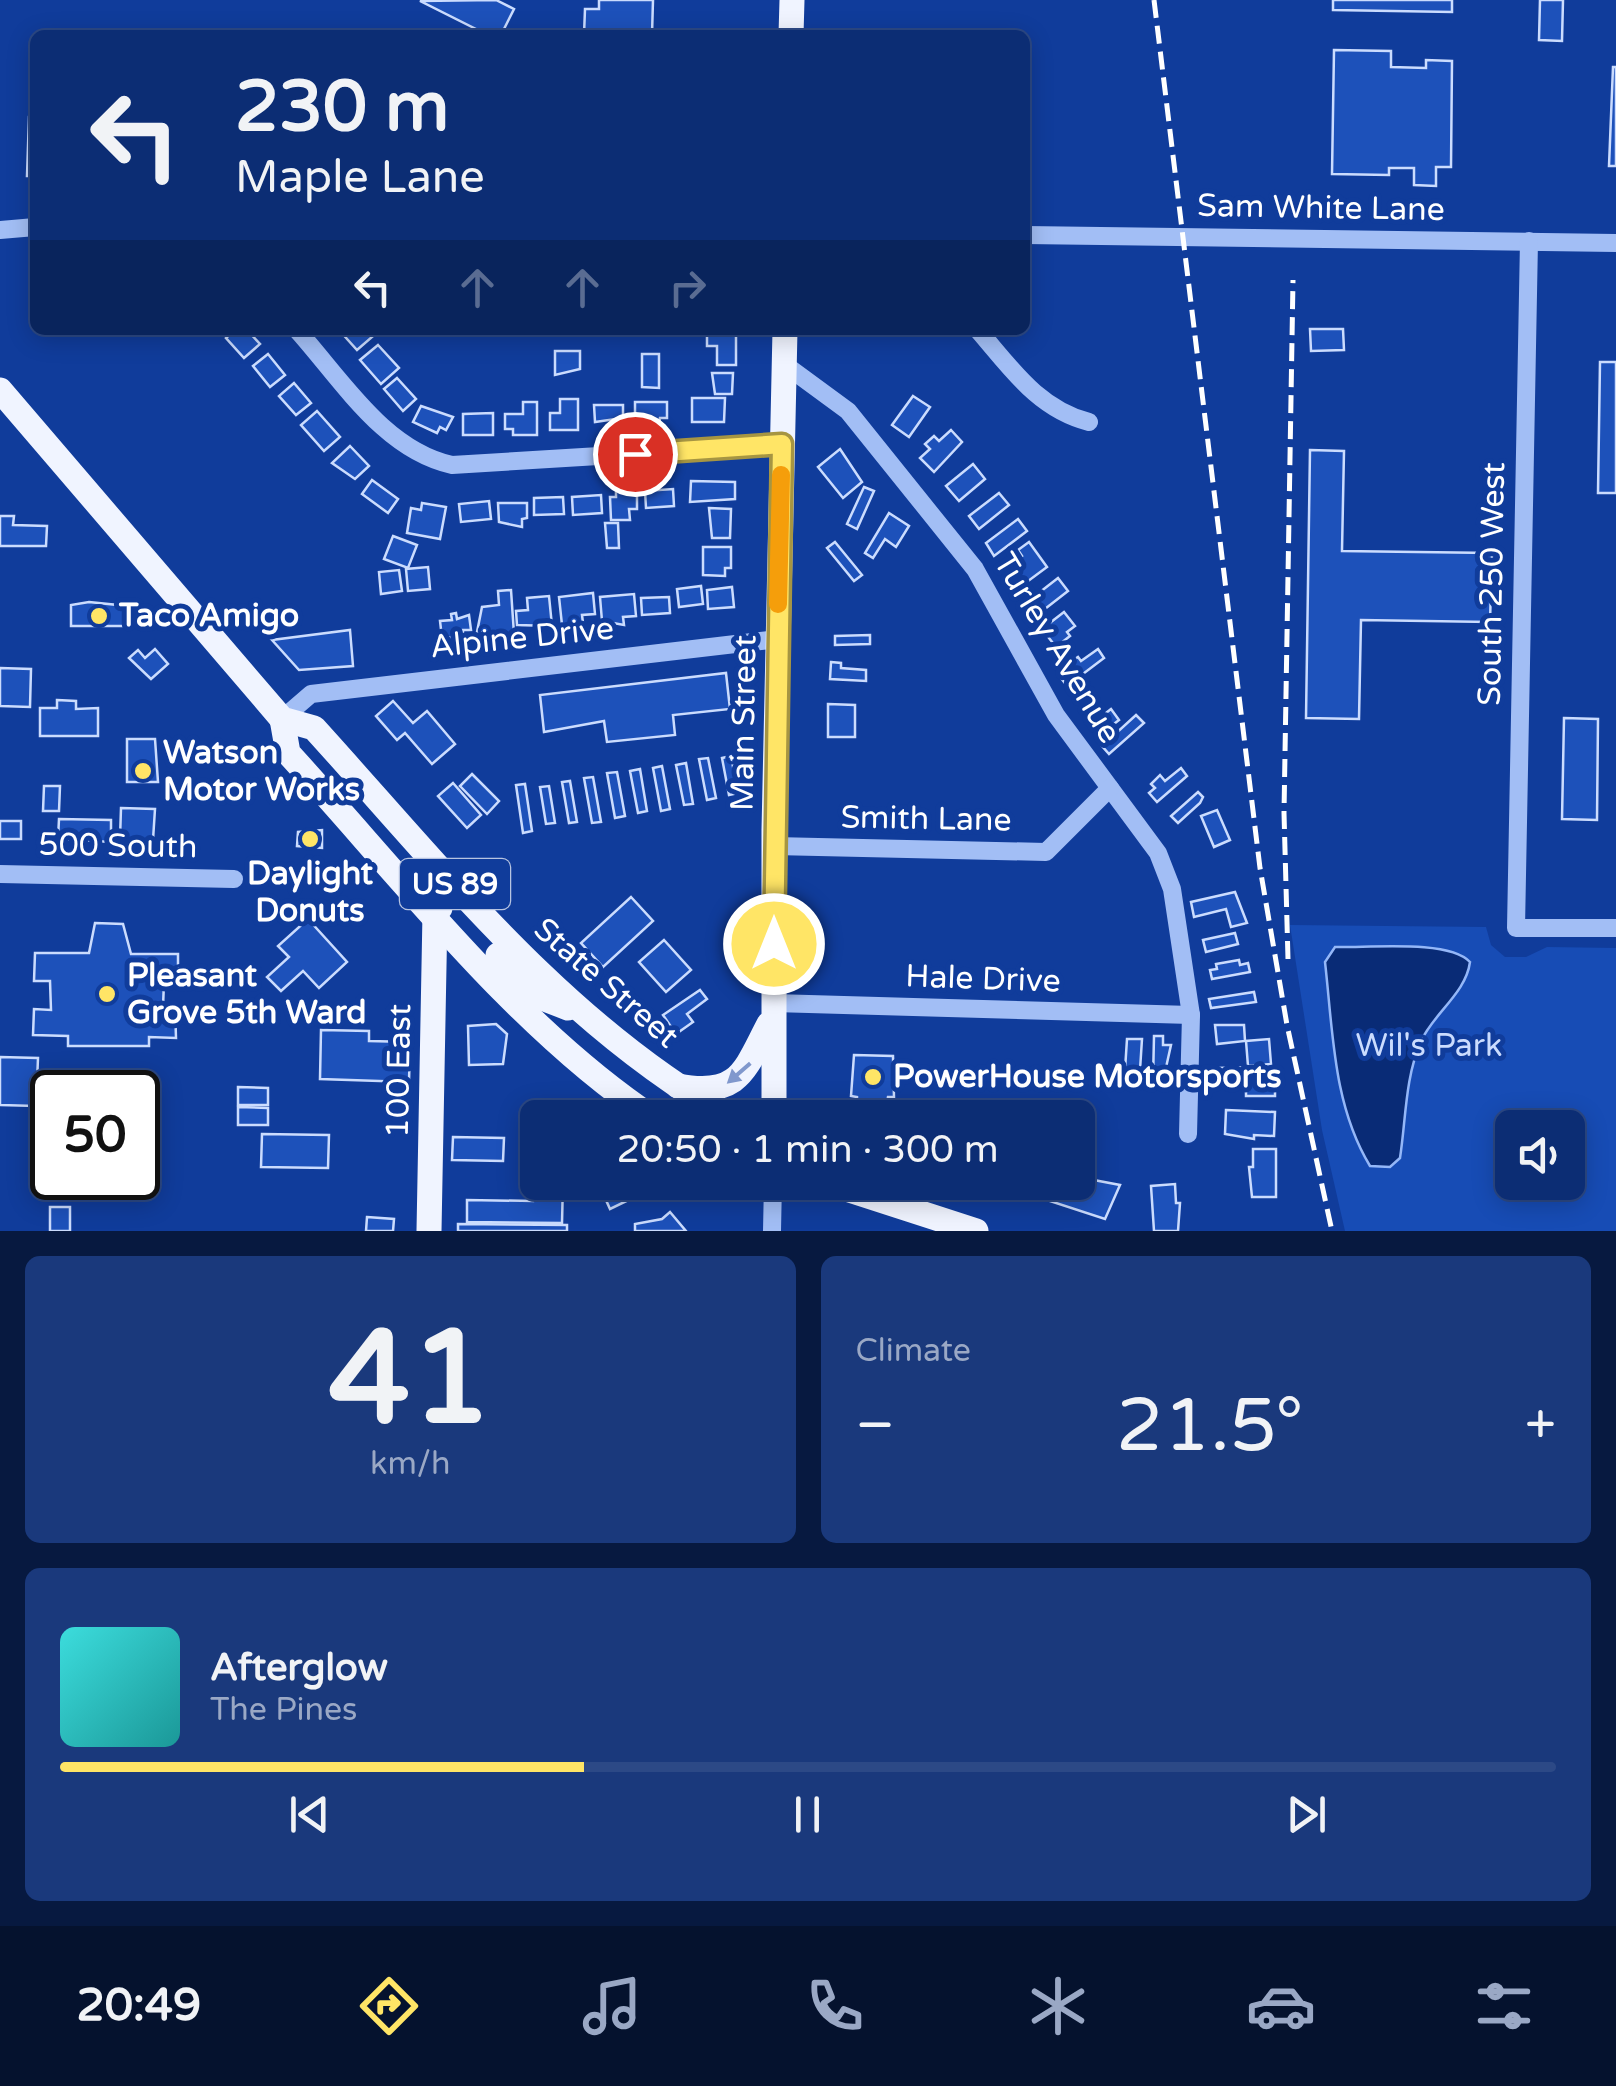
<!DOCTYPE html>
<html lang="en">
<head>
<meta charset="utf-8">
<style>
  body { margin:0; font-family:"Varela Round",sans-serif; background:#1a397c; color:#f1f3f6; height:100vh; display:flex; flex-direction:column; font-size:38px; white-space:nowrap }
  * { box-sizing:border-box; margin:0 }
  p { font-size:32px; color:#9aa8c5 }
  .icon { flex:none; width:55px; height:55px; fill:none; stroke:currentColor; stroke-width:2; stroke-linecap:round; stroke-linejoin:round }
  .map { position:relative; height:1231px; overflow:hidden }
  .side { display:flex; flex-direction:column; gap:25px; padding:25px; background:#071940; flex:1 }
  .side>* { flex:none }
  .banner { position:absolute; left:30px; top:30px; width:1000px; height:305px; border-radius:15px; box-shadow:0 5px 25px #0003,0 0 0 2px #2c4986; background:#0c2d74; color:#f1f3f6; overflow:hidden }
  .controls { position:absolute; left:1495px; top:1110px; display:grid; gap:20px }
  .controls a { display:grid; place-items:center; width:90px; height:90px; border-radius:15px; background:#0c2d74; box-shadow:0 5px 25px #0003,0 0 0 2px #2c4986; font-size:50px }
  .speed { position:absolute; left:30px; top:1070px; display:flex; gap:20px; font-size:50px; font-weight:700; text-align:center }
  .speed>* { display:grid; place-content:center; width:130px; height:130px; border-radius:50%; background:#0c2d74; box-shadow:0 5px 25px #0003,0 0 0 2px #2c4986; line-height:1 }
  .speed .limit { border:5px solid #111; border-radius:15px; background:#fff; color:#111 }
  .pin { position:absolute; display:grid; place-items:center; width:85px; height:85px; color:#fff; margin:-42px; border:5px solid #fff; border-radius:50%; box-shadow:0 2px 10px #0007 }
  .me { position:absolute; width:110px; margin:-55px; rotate:0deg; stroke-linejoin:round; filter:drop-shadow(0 0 8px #0008) }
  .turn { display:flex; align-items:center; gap:35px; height:210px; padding:0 40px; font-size:45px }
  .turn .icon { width:130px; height:130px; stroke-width:2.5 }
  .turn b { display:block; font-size:70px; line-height:85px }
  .lanes { display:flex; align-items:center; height:95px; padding:0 40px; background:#0003; justify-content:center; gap:50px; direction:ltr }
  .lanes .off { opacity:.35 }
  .big { font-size:75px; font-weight:600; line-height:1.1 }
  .side .card { flex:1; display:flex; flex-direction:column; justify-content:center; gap:15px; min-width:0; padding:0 35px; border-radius:15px; background:#1a397c }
  .side .dial { align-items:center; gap:0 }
  .dial b { font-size:130px; line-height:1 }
  .song { display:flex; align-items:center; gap:30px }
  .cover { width:120px; height:120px; border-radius:15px; background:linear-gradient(135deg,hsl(180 70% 55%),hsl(180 70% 35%)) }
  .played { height:10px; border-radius:5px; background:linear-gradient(90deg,#ffe566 35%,#2c4986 35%) }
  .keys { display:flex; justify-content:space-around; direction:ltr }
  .heat { display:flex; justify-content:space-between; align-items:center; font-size:55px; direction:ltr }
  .side .tiles { flex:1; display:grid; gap:25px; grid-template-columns:1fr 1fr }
  .card:last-child { grid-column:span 2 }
  .trip { position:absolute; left:520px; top:1100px; width:575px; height:100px; border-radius:15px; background:#0c2d74; box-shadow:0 5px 25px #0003,0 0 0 2px #2c4986; font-weight:600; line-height:100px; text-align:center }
  .tabs { display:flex; height:160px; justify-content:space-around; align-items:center; background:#05122e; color:#9aa8c5 }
  .tabs .icon { width:70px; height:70px }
  .tabs .on { color:#ffe566 }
  .tabs b { font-size:45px; color:#f1f3f6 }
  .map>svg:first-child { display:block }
</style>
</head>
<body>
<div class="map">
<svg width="1616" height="1231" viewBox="0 0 1616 1231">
  <rect width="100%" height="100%" fill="#103c9b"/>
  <path fill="#174cb5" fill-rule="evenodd" d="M1290 925 1486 927 1491 945 1505 957H1526L1547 947 1616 948V1231H1345L1322 1130ZM1512 1128H1568V1182H1512Z"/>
  <path fill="#092b76" stroke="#94b7f8" stroke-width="2.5" d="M1335 947C1367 948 1449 939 1470 962 1466 993 1434 1013 1421 1041 1405 1078 1406 1119 1400 1158L1390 1167 1370 1166C1333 1105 1333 1032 1325 962Z"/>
  <g fill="#1d51ba" stroke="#cbdcfe" stroke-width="2.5">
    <path d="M496 0 514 9 501 35H488L420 1Z"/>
    <path d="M599 0H653L652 35H584L585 9H599Z"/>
    <path d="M1333 0H1452V12L1333 10Z"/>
    <path d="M1540 0H1563L1562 41 1539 40Z"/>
    <path d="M1334 50 1391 51V67L1426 68V60L1452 61 1451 167H1436V186L1414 185V168H1389V175L1332 174Z"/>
    <path d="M1613 67H1616V166H1609Z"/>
    <path d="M29 117H35V176H27Z"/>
    <path d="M1310 329H1343L1344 350 1311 351Z"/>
    <path d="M235 330H247L260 344 244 358 226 338Z"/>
    <path d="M339 330H365L372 337 357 350Z"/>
    <path d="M707 330H736V365H717V346H707Z"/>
    <path d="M378 345 399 368 381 384 360 360Z"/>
    <path d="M555 351H580V369L555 375Z"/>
    <path d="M268 354 285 375 270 387 253 366Z"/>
    <path d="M642 354H659V388L642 387Z"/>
    <path d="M1600 362H1616V493H1598Z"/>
    <path d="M712 373H733L732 394H715Z"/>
    <path d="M397 378 416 399 403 411 384 389Z"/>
    <path d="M294 383 311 403 296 415 279 396Z"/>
    <path d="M913 396 930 407 909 437 892 425Z"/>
    <path d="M692 398H725L724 422H692Z"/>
    <path d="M560 399H578V430H550V413H560Z"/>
    <path d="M523 402H537V435H513V429H505V414H523Z"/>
    <path d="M635 402H667V418H660L659 425H635Z"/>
    <path d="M594 405H623V418L595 422Z"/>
    <path d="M421 406 453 417 446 430 440 427 437 433 413 422Z"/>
    <path d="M317 411 340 437 324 451 301 425Z"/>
    <path d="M493 413V435H463V414Z"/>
    <path d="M951 430 962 442 934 472 920 458 930 449 925 444 934 436 939 441Z"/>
    <path d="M350 446 369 466 355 479 332 463Z"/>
    <path d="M840 449 862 482 843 498 818 467Z"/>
    <path d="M1310 450 1344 451 1342 551 1492 553 1490 622 1361 620 1359 719 1306 718Z"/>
    <path d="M973 464 985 479 959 501 946 486Z"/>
    <path d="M372 480 398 499 388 513 362 494Z"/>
    <path d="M691 481 735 482V499L690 502Z"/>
    <path d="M864 487 874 491 857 529 847 524Z"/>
    <path d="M616 489H637V509H629L630 520H611L610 497H616Z"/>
    <path d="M673 489 674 506 646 508 645 491Z"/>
    <path d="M999 493 1009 505 979 529 969 516Z"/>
    <path d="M601 495 602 513 573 515 572 497Z"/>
    <path d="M563 497 564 514 534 515V498Z"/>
    <path d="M489 501 491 519 461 522 459 504Z"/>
    <path d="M422 503 446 507 440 539 407 533 411 508 421 510Z"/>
    <path d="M498 503H527V518L522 519V527L499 522Z"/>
    <path d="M709 508 731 509 730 538H712Z"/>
    <path d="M889 513 909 526 896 547 885 539 873 558 865 553Z"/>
    <path d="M0 516H14L13 525 47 526 46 546H0Z"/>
    <path d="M1018 519 1027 531 994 556 986 543Z"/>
    <path d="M605 523H618L619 548H607Z"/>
    <path d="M393 536 417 545 408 568 384 559Z"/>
    <path d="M835 542 862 575 854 581 827 548Z"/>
    <path d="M1029 542 1047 567 1016 590 1002 570 1022 556 1018 550Z"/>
    <path d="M703 547H731V568H725V576L703 575Z"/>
    <path d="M428 567 430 589 408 591 406 569Z"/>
    <path d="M399 570 402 591 381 594 379 572Z"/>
    <path d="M1058 578 1068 591 1032 619 1022 606Z"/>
    <path d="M701 586 703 604 679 607 677 589Z"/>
    <path d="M732 587 734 607 708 609 707 590Z"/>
    <path d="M511 590 514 634 477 632 482 607 499 605 498 591Z"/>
    <path d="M593 593 595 614 582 615 583 623 562 625 559 597Z"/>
    <path d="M634 594 636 616 623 617 624 625 602 621 600 597Z"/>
    <path d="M549 596 552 626 517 625 516 611 528 610 527 598Z"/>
    <path d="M669 597 670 613 642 615 641 598Z"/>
    <path d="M89 602 127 606V626H71V605Z"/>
    <path d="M1064 612 1075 626 1067 632 1070 636 1056 647 1042 629Z"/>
    <path d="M456 613 457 619 469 615 471 630H463V636L442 638 440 621 452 620 451 614Z"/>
    <path d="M350 630 353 666 299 670 272 640Z"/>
    <path d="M870 635V644L835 645V636Z"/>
    <path d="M155 649 168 664 151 679 129 658 138 650 145 658Z"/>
    <path d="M1098 649 1104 658 1067 686 1061 678 1073 668 1069 663 1078 657 1081 661Z"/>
    <path d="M831 662 841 663V668L866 670V681L830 679Z"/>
    <path d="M0 668 31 669 30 707 0 706Z"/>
    <path d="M726 673 730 709 673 715 675 735 607 742 604 721 544 732 540 695Z"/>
    <path d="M57 700 76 701V709L98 708V736H40V708H57Z"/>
    <path d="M393 701 413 723 427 711 455 744 432 764 405 733 397 740 376 716Z"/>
    <path d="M828 704 855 705V737H828Z"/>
    <path d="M1111 709 1119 720 1101 734 1093 723Z"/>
    <path d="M1136 715 1144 723 1109 754 1102 746Z"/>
    <path d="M1564 718 1598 719 1597 820 1562 819Z"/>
    <path d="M127 739H155L158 782H127Z"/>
    <path d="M731 756 738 793 729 795 722 758Z"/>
    <path d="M708 758 716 798 707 800 699 759Z"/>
    <path d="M686 763 693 804 684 805 676 765Z"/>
    <path d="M662 766 670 809 661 811 653 768Z"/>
    <path d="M1181 768 1187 776 1157 802 1149 793 1155 788 1151 784 1160 775 1165 781Z"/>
    <path d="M640 769 647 811 638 813 630 771Z"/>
    <path d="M617 772 625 816 615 818 607 773Z"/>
    <path d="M472 774 499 801 487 814 460 786Z"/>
    <path d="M593 777 601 822 592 823 584 778Z"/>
    <path d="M570 781 577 822 569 823 562 782Z"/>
    <path d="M453 783 481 815 467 828 438 796Z"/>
    <path d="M525 784 532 831 523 833 516 785Z"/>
    <path d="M44 786H60L59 811H43Z"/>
    <path d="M549 786 555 823 546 824 540 787Z"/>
    <path d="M1198 792 1203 797 1200 803 1178 823 1171 816Z"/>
    <path d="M121 808 155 809 153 840 120 839Z"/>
    <path d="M1217 810 1230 840 1214 847 1201 816Z"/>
    <path d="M59 819 111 820V842L58 839Z"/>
    <rect x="0" y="821" width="21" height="18"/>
    <path d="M322 830V848L297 846 298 832Z"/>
    <path d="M1235 892 1247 923 1231 927 1226 909 1194 917 1191 902Z"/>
    <path d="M631 897 653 921 603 967 581 943Z"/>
    <path d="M308 919 347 962 319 988 303 971 281 991 267 977 289 957 278 946Z"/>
    <path d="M95 923 123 924 131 954H178V982H164L163 1007H175L176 1038 149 1037V1046H68V1036L33 1035 34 1009 51 1010 50 981H34L35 953H89Z"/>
    <path d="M1235 933 1238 944 1206 952 1203 940Z"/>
    <path d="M664 940 691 970 666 992 639 962Z"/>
    <path d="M1239 960 1240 965 1248 963 1250 972 1212 979 1210 970 1217 969 1216 964Z"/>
    <path d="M700 990 707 999 687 1014 693 1022 676 1034 663 1015Z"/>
    <path d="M1254 992 1256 1002 1211 1008 1209 999Z"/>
    <path d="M496 1024 507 1034 503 1064 469 1065 468 1026Z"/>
    <path d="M1215 1025H1244L1245 1041 1217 1044Z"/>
    <path d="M321 1030 369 1031V1041L410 1042 409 1082 320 1079Z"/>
    <path d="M1154 1036H1163V1045H1171L1163 1081H1153Z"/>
    <path d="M1127 1039H1142L1140 1070H1125Z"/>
    <path d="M1269 1039 1271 1064 1248 1066 1246 1041Z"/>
    <path d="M854 1055 893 1056 894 1097H888L887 1104 857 1103V1097L851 1096Z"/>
    <path d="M0 1057 38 1058 36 1106 0 1105Z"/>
    <path d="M1261 1067 1262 1079H1275V1096H1246V1086L1216 1087V1068Z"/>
    <path d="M238 1087 268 1088V1105H238Z"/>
    <path d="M238 1107 268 1108V1125H238Z"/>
    <path d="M1226 1110 1275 1112 1274 1136 1254 1135V1139L1225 1134Z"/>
    <path d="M262 1134 329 1135 328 1168 261 1167Z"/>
    <path d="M453 1137 504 1138 503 1161 452 1160Z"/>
    <path d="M1253 1149H1276V1197H1252L1249 1167H1253Z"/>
    <path d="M534 1171 538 1182H563L562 1223 467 1222V1200L533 1201Z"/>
    <path d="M1078 1177 1120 1185 1105 1219 1016 1190 1019 1182H1078Z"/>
    <path d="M615 1182H628L635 1197 610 1209 601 1189Z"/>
    <path d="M1175 1184 1176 1203H1180L1178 1231H1154L1151 1186Z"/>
    <rect x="50" y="1207" width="20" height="24"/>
    <path d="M670 1212 686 1231H635V1224L662 1219Z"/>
    <path d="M367 1217 394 1219 393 1231H366Z"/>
    <path d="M458 1224 567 1225V1231H458Z"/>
  </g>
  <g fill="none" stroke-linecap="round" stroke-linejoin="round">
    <g stroke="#a2bef5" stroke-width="18">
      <path d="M0 230 35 227"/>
      <path d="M1025 235 1616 243"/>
      <path d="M1529 241 1516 928H1616"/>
      <path d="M297 330C342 380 384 450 452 465L782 445"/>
      <path d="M978 330C1011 368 1038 409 1089 422"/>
      <path d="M784 364 848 411 975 569 1056 715 1158 853 1172 889 1191 1015 1188 1134"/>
      <path d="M282 719 311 694 778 639"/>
      <path d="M774 846 1046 852 1110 788"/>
      <path d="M0 874 234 879"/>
      <path d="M774 1003 1191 1015"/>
      <path d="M772 1231 773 1182"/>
    </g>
    <g stroke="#f0f4ff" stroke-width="25">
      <path d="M791 35 792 0"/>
      <path d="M0 390 282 719 314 728C442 869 562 1023 730 1118"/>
      <path d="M282 719 288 753C399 874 516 1027 653 1118"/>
      <path d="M498 955 537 996 568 1008"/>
      <path d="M678 1086C740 1098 745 1069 769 1024"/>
      <path d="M774 1118V830L785 330"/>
      <path d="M825 1182 976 1231"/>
      <path d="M429 1231 435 913 440 908"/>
    </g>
    <g stroke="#fff" stroke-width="5" stroke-dasharray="18 8" stroke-linecap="butt">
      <path d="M1154 0 1260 868 1287 1025 1332 1231"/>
      <path d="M1288 959 1284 813 1293 280"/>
    </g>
  </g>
  <defs><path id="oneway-solid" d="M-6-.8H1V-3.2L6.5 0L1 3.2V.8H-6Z" transform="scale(2.5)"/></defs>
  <use fill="#8098cd" href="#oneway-solid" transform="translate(739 1073) rotate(139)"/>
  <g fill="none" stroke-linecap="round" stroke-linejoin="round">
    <g stroke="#a69542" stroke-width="25">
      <path id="route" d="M635 454 782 444 774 944"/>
    </g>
    <use href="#route" stroke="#ffe566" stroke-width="18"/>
    <path stroke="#f59e0b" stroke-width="18" d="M778 604 781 475"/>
  </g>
  <g fill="#ffe566" stroke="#103c9b" stroke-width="4">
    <circle cx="99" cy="616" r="10"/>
    <circle cx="143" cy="771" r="10"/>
    <circle cx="310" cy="839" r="10"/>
    <circle cx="107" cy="994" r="10"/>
    <circle cx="873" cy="1077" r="10"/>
  </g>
  <g text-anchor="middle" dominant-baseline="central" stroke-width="10" stroke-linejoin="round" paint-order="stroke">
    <rect fill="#103c9b" stroke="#b7c4e1" stroke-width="2.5" x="400" y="859" width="110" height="50" rx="8"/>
    <g font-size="30" font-weight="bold" fill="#fff">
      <text x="455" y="884">US 89</text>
    </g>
    <g font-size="32" fill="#fff" stroke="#103c9b">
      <text transform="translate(1321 208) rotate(1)">Sam White Lane</text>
      <text transform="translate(1492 584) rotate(-89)">South 250 West</text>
      <text transform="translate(522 638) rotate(-6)">Alpine Drive</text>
      <text transform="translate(1057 648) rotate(59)">Turley Avenue</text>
      <text transform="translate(744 723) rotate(-89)">Main Street</text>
      <text transform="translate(926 819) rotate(1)">Smith Lane</text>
      <text transform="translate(118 846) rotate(1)">500 South</text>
      <text transform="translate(983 979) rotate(2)">Hale Drive</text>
      <text transform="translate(606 983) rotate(41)">State Street</text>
      <text transform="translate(399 1071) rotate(-89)">100 East</text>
    </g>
    <g font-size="32" font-weight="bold" fill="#fff" stroke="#103c9b" text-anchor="start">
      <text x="119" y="616">Taco Amigo</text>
      <text x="163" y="753">Watson<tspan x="163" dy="37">Motor Works</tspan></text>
      <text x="310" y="874" text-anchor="middle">Daylight<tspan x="310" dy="37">Donuts</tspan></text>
      <text x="127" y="976">Pleasant<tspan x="127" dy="37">Grove 5th Ward</tspan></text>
      <text x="893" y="1077">PowerHouse Motorsports</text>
    </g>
    <g font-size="32" fill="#cbdcfe" stroke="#103c9b">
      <text x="1429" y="1046">Wil's Park</text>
    </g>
  </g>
</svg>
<div class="controls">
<a><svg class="icon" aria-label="sound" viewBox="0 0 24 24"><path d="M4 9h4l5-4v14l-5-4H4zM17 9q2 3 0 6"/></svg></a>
</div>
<div class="speed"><div class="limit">50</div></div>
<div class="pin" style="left:635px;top:454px;background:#d93025"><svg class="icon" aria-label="arrive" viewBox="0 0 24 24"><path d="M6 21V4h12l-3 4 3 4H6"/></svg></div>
<svg class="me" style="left:774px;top:944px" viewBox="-20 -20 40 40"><circle r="17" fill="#ffe566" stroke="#fff" stroke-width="3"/><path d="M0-11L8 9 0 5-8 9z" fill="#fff"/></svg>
<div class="trip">20:50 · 1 min · 300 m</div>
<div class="banner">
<div class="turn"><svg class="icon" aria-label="left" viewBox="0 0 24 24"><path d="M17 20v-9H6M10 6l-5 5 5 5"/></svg><div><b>230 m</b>Maple Lane</div></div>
<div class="lanes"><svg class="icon" aria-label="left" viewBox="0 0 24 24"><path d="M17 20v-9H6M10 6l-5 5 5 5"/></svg><svg class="icon off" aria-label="ahead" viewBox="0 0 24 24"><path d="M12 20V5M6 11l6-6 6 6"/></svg><svg class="icon off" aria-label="ahead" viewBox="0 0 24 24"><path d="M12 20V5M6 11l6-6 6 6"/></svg><svg class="icon off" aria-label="right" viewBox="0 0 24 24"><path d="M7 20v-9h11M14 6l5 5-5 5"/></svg></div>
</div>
</div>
<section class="side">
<div class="tiles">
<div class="card dial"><b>41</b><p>km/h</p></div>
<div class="card"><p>Climate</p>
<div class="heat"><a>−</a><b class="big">21.5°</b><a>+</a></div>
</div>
<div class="card">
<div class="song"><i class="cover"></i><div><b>Afterglow</b><p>The Pines</p></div></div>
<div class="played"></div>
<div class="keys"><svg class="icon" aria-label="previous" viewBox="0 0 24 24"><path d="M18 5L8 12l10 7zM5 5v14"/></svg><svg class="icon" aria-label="pause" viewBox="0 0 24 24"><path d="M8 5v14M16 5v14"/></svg><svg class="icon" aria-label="next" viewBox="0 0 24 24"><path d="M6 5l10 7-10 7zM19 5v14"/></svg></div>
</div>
</div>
</section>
<nav class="tabs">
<b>20:49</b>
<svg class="icon on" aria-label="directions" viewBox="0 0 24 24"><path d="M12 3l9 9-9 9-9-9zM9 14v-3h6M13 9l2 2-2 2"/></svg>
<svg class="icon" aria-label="music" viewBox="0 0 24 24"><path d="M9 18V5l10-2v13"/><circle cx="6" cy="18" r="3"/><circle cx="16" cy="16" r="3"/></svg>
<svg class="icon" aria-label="phone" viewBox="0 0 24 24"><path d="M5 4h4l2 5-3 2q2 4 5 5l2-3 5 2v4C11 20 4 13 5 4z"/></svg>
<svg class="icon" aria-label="climate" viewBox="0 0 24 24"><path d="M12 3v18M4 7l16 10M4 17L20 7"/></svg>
<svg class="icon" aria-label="car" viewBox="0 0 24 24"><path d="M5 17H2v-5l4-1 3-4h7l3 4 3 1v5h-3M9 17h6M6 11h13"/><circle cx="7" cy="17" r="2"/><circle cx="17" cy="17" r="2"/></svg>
<svg class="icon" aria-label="filters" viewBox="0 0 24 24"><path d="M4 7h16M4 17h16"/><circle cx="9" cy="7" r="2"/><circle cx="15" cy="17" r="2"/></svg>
</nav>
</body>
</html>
